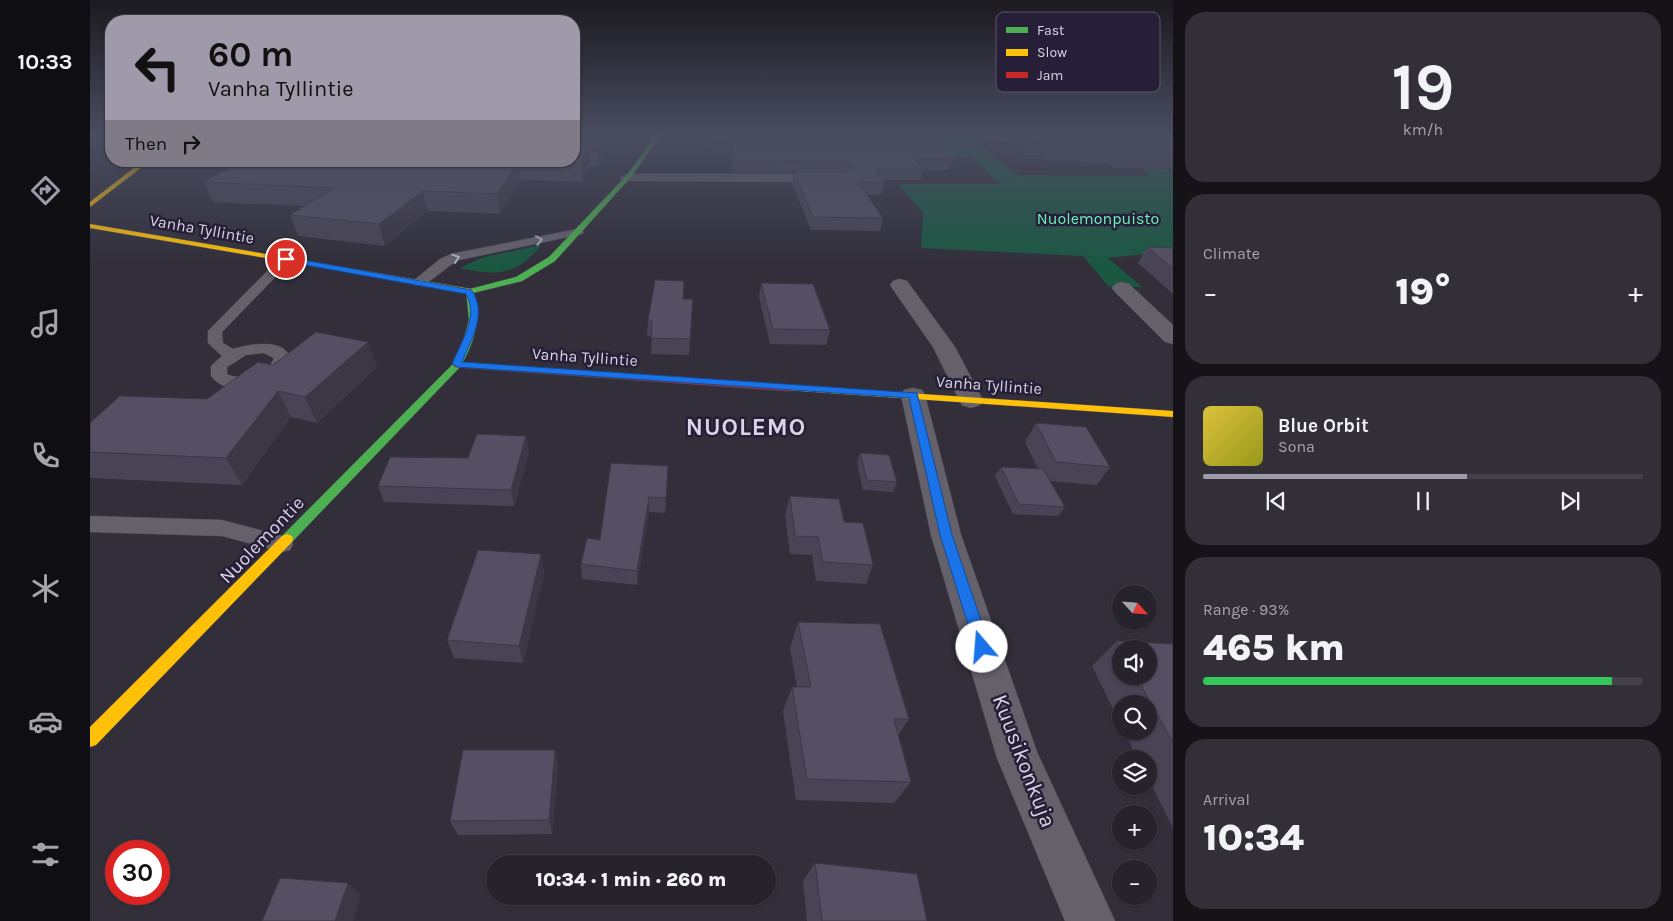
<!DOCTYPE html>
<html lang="en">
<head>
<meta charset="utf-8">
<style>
  body { margin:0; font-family:Karla,sans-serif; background:#322f38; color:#f1f3f6; height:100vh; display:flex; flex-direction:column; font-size:19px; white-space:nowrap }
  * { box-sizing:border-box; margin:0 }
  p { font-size:16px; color:#a4a4a9 }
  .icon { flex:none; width:28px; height:28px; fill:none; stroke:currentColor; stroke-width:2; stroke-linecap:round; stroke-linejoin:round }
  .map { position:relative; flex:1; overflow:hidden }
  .details { display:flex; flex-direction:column; gap:12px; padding:12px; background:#151318; width:500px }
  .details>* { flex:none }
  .banner { position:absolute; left:15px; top:15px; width:475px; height:152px; border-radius:20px; box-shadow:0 1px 4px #0004,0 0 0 1px #424048; background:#9e9aa9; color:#111; overflow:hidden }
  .needle { width:32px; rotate:116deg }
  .controls { position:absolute; left:1022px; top:585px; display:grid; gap:10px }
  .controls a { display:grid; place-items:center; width:45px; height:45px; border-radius:50%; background:#26232c; box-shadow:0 1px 4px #0004,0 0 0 1px #424048; font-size:25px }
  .speed { position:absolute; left:15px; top:840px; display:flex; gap:10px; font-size:25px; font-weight:700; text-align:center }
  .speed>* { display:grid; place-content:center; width:65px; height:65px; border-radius:50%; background:#26232c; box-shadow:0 1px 4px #0004,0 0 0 1px #424048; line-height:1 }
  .speed .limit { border:8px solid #d22; background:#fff; color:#111 }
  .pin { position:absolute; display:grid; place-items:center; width:42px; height:42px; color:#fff; margin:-21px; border:2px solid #fff; border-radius:50%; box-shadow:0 1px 5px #0007 }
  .me { position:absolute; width:55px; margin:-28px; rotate:342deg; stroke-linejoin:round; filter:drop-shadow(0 0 4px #0008) }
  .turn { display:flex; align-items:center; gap:18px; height:105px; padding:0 20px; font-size:22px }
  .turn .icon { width:65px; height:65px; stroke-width:2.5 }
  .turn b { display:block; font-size:35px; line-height:42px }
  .then { display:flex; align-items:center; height:48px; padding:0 20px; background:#0003; gap:10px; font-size:19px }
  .big { font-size:38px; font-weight:800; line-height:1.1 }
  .details .tile { flex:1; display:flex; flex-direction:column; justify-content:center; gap:8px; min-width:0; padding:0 18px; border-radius:20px; background:#322f38 }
  .details .dial { align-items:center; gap:0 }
  .dial b { font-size:65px; line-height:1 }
  .song { display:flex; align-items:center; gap:15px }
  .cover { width:60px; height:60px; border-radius:8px; background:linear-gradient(135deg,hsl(50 70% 55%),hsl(60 70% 35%)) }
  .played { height:5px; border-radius:2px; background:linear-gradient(90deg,#9e9aa9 60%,#424048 60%) }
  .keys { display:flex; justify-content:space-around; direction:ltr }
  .heat { display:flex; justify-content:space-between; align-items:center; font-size:28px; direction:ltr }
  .charge { height:8px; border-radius:4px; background:linear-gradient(90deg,#34c759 93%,#424048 0) }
  .trip { position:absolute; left:396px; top:855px; width:290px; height:50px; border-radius:25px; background:#26232c; box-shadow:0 1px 4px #0004,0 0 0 1px #424048; font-weight:800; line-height:50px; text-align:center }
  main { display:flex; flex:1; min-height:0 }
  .menu { display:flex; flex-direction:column; width:90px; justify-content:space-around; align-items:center; background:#0f0e12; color:#a4a4a9 }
  .menu .icon { width:35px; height:35px }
  .menu .active { color:#9e9aa9 }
  .menu b { font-size:22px; color:#f1f3f6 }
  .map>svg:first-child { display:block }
</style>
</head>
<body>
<main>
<nav class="menu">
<b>10:33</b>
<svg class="icon active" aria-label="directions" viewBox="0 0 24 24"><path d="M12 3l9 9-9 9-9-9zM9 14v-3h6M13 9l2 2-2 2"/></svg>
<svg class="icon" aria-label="music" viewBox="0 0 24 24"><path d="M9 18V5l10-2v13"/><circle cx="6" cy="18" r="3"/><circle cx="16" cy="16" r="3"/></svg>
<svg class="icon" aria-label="phone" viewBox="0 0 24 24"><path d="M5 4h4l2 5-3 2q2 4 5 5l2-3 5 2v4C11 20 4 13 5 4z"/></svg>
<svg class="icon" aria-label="climate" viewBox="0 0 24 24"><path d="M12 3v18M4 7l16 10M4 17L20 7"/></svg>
<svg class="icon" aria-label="car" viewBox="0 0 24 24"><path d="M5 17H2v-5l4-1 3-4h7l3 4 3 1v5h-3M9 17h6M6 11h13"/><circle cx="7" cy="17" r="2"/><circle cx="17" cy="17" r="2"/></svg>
<svg class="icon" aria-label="filters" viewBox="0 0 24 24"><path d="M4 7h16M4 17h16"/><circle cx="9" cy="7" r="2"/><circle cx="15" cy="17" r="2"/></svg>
</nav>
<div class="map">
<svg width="1083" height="921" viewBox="0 0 1083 921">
  <rect width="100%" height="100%" fill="#322f3b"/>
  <g fill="#1b5842">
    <path d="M716 135 878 136 929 175 1060 176 1051 168 1080 169 1083 171V251L1018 258 1052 287H1019L993 256 831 248 833 213 808 184H910L880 157 728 155Z"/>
    <path d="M451 245C427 276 406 276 370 268L394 257Z"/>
  </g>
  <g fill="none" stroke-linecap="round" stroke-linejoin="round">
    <g stroke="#504d58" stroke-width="1">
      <g id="lane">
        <path d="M488 229 494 232 492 234 369 260C356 266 338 288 324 285L322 282 350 259 361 254Z"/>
        <path d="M196 255 202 259 200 262 132 332 133 343 143 349C158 344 199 337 200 361 186 381 139 401 121 376V366L132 356 118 343V331L192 256ZM174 353 184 358C179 373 151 382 137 374V367L156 355Z"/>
        <path d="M0 516 132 520 200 538 203 544 200 550 192 552 132 536 0 532Z"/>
      </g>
    </g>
    <g stroke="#504d58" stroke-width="1">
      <g id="street">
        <path d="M885 135H967L968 137 962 141 891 140Z"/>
        <path d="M537 174H741L748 178 741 182 532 181 530 178Z"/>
        <path d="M810 279 817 281 865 347 893 400 890 405 881 408 872 405 869 400 843 347 800 285 803 281Z"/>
        <path d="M1032 282 1039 284 1083 325V344L1075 342 1025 292 1022 288 1025 284Z"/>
        <path d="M823 388 832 390 835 395 871 535 947 752 1025 921H975L907 758 841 535 811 395 814 390Z"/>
      </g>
    </g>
    <g stroke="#504d58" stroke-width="1">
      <path id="fast" d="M566 135H571L541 177 465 261 432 281 383 293C392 318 384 344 370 367L202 542 197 544 192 542 191 539 192 536 363 364 374 338 379 320 376 290 426 277 459 257 537 175Z"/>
    </g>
    <g stroke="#504d58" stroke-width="1">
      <g id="slow">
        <path d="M53 161H60L0 207V202Z"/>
        <path d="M0 224 381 289 385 291 381 293 0 228Z"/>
        <path d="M699 385 1083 411V417L696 390 694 388Z"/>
        <path d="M197 534 202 536 203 539 202 542 6 745 0 747V727L192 536Z"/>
      </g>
    </g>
    <g stroke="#504d58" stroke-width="1">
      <path id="jam" d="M367 362 699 385 704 388 699 391 364 367V363Z"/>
    </g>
    <use href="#lane" fill="#64616b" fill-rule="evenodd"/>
    <use href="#street" fill="#64616b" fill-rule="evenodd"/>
    <use href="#fast" fill="#4caf50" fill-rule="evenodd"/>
    <use href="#slow" fill="#ffc107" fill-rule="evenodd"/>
    <use href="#jam" fill="#c62828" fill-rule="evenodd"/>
  </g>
  <g fill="#494455" fill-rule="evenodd">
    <path d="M484 135H522L508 166H500L492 182 431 180 410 214 337 211 295 246 208 236 200 215 214 206 123 202 114 182 151 161H484Z"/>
    <path d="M613 135H838L864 158 860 170H833L830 180H793L794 183 791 195H777L793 218 790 231 721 230 702 184 704 172H645L639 153H617Z"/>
    <path d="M924 135H1083V168H1024L1016 163 956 161 949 155H934L921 142Z"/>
    <path d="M1057 247 1083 248V294L1048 263Z"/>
    <path d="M671 283 740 330 736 345 680 344 669 297Z"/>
    <path d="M593 299H603L599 355 561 354 562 336H557L558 320Z"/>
    <path d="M183 365 287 367 227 423 201 417 152 485 0 478V423L117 399Z"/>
    <path d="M946 423 1020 467 1007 485 960 481 975 507 968 516 923 514 905 476 911 467 948 469 935 442Z"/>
    <path d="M436 436 439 452 424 506 294 502 288 486 378 458Z"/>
    <path d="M770 453 807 482 803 492 773 490 767 463Z"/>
    <path d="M521 463 576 498 575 513 559 512 547 585 492 579 491 564 510 540Z"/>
    <path d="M700 496 754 522 783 565 776 584 726 581 722 555 700 554 695 515Z"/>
    <path d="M451 554 454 573 433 663 364 658 357 640Z"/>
    <path d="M708 622 819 719 808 735 821 782 804 803 706 800 693 711 702 687H707L700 648Z"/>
    <path d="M1027 641 1083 644V828L1059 780V759H1048L1034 731H1059V704H1031V725L1002 666ZM1031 649 1059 676H1031Z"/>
    <path d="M465 750 468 765 462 834 368 835 360 821Z"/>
    <path d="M725 863 837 921H717L713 881Z"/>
  </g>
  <g fill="#3c3745">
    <path d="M513 135H522L508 166 507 148Z"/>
    <path d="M500 147V166L492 182 491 163Z"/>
    <path d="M429 161 431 180 410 214 407 194Z"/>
    <path d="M333 191 337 211 295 246 289 224Z"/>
    <path d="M278 342 287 367 227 423 215 397Z"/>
    <path d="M188 391 201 417 152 485 136 458Z"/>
    <path d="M436 436 439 452 424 506 421 490Z"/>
    <path d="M559 497V512L547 585V571Z"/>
    <path d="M451 554 454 573 433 663 429 646Z"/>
    <path d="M465 750 468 765 462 834 459 820Z"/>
    <path d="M258 883 271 895 263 921H245Z"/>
  </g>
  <g fill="#554f63" stroke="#3c3745">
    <path d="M484 135H513L507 148 500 147 491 163 444 161H484Z"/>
    <path d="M616 135H838L864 158H823L833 169H784L794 183 768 182 793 218 723 217 704 172H757L765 166 757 161 646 160 640 142H618Z"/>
    <path d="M932 135H1083V155H1031L1023 150 962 148 955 143 939 142Z"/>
    <path d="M151 161H429L407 194 333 191 289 224 200 215 244 188 114 182Z"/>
    <path d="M1057 247 1083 248V269Z"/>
    <path d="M565 280 594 281 593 299H603L600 339 561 338 562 321 558 320Z"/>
    <path d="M671 283 723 284 740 330 683 329Z"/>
    <path d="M226 332 278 342 215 397 188 391 136 458 0 452V423L30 396 117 399 168 362 183 365Z"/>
    <path d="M946 423 996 427 1020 467 966 462Z"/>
    <path d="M387 434 436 436 421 490 288 486 300 457 378 458Z"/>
    <path d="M770 453 799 455 807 482 777 480Z"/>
    <path d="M521 463 578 466 576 498 559 497 547 571 491 564 497 538 510 540Z"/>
    <path d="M911 467 953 469 975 507 929 504Z"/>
    <path d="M700 496 749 499 754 522 773 523 783 565 733 562 728 537 705 536Z"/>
    <path d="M388 550 451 554 429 646 357 640Z"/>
    <path d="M708 622 790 624 819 719H804L821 782 717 779 702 687H721Z"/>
    <path d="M1027 641 1083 644V743L1046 676H1059V649H1031Z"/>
    <path d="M373 750H465L459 820 360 821Z"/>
    <path d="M725 863 827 874 837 921H732Z"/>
    <path d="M190 878 258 883 245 921H172Z"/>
  </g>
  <defs><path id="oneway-chevron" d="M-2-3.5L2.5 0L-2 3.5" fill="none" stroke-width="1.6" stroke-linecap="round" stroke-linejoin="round" transform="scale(1.25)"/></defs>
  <g stroke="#afacba">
    <use href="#oneway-chevron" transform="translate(449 240) rotate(-11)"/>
    <use href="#oneway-chevron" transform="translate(366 258) rotate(-18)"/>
  </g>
  <linearGradient id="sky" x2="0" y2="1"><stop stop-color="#1c1a20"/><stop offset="0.51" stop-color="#494d60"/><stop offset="1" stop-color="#494d60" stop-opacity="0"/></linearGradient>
  <rect width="1083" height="264" fill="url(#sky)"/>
  <path fill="#1a73e8" stroke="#114b97" d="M196 257 382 290C397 315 382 337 372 362L827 393 862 535 900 647 897 652 892 653 887 652 885 647 850 535 819 398 367 367 362 364C371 342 389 317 376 294L193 261 192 259Z"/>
  <g text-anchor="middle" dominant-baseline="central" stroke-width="5" stroke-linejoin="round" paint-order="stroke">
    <g font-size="16" fill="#68f3b9" stroke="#261f37">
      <text x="1008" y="218">Nuolemonpuisto</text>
    </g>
    <g font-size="16" fill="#d8d4e4" stroke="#261f37">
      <text transform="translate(112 229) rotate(10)">Vanha Tyllintie</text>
      <text transform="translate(495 357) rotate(4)">Vanha Tyllintie</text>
      <text transform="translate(899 385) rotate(4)">Vanha Tyllintie</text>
    </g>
    <g font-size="19" fill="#d8d4e4" stroke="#261f37">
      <text transform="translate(172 540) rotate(-46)">Nuolemontie</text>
    </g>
    <g font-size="22" fill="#d8d4e4" stroke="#261f37">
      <text transform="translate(934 761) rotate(69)">Kuusikonkuja</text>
    </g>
    <g font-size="24" font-weight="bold" letter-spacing="1" fill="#d8d4e4" stroke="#261f37">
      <text x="656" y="427">NUOLEMO</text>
    </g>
  </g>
  <rect x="906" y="12" width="164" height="80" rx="8" fill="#261f37" stroke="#5b556b" stroke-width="1"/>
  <rect x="916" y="27" width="22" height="6" fill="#4caf50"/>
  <rect x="916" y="49" width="22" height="7" fill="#ffc107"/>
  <rect x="916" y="72" width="22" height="6" fill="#c62828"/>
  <g font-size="14" fill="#d8d4e4">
    <text x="947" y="35">Fast</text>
    <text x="947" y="57">Slow</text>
    <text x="947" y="80">Jam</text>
  </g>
</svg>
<div class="controls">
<a><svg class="needle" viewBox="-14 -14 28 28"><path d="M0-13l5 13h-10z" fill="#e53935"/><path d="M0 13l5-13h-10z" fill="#a4a4a9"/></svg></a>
<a><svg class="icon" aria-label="sound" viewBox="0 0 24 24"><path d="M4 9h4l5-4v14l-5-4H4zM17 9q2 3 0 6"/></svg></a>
<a><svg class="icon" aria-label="search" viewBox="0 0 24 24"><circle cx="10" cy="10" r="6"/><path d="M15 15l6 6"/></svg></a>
<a><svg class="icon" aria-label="layers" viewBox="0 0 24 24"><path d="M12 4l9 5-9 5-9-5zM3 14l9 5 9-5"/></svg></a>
<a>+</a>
<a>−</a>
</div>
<div class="speed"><div class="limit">30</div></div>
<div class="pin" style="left:196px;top:259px;background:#d93025"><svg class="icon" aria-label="arrive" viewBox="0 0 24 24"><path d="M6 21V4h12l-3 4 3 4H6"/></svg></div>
<svg class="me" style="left:892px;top:647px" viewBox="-20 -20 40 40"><circle r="19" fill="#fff"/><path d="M0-13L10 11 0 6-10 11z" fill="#1a73e8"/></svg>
<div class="trip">10:34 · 1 min · 260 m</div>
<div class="banner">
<div class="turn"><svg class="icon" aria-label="left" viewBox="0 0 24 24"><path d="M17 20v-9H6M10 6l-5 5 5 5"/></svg><div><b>60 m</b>Vanha Tyllintie</div></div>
<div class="then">Then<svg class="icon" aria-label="right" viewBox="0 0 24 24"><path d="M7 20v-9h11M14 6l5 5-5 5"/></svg></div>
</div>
</div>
<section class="details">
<div class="tile dial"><b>19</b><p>km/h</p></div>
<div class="tile"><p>Climate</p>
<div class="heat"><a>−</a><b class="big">19°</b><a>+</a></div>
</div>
<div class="tile">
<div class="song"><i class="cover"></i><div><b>Blue Orbit</b><p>Sona</p></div></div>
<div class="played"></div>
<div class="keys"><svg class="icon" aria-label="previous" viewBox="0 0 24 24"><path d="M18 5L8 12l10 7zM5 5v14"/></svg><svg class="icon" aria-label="pause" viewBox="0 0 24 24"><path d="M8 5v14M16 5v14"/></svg><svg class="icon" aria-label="next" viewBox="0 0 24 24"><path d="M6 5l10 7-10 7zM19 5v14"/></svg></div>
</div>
<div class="tile"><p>Range · 93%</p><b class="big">465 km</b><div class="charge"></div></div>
<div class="tile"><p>Arrival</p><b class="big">10:34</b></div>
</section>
</main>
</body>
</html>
